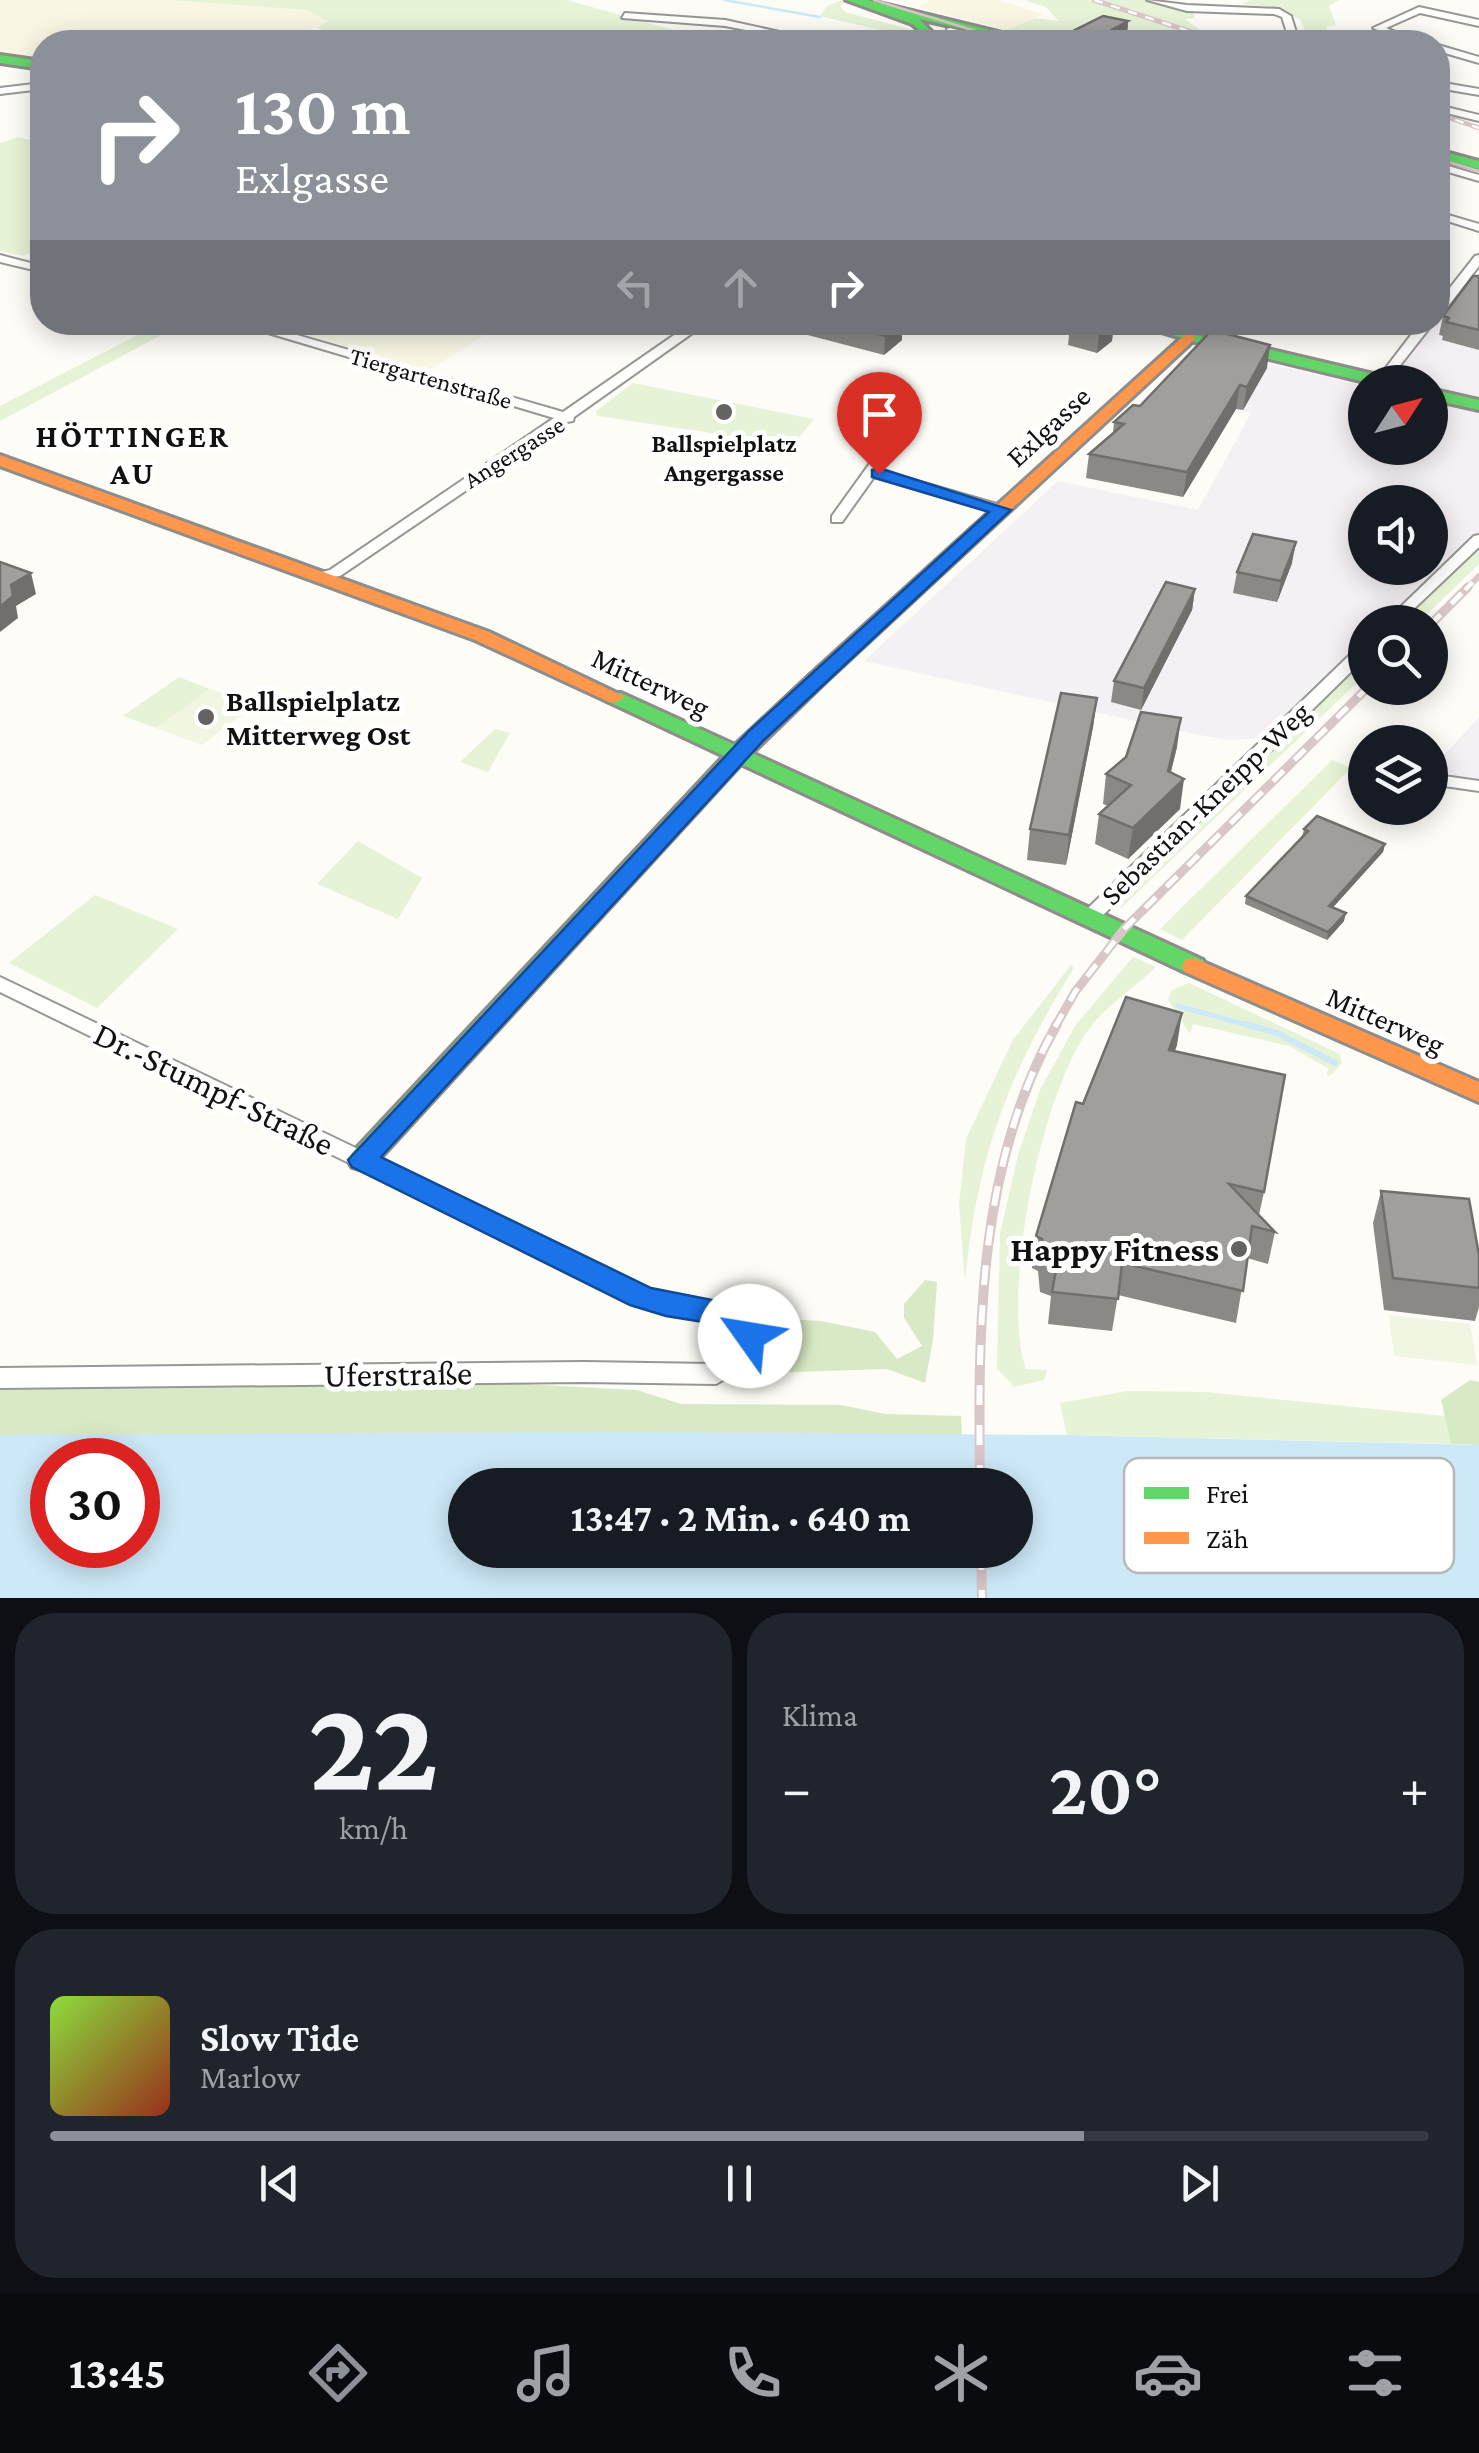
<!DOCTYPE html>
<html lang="de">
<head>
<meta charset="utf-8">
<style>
  body { margin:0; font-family:"Crimson Pro",serif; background:#20242c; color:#f1f3f6; height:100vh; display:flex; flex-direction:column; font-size:38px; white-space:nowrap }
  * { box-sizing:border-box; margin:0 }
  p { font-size:32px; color:#9ea1a6 }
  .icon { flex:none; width:55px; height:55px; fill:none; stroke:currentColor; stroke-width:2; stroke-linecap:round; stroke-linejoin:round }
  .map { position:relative; height:1598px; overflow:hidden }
  .side { display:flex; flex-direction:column; gap:15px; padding:15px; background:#0d0f14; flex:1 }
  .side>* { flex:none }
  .banner { position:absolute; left:30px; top:30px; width:1420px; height:305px; border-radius:40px; box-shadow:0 5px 25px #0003; background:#8c9099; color:#fff; overflow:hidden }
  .needle { width:65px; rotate:54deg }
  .fabs { position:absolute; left:1348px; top:365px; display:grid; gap:20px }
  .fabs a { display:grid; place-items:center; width:100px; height:100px; border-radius:50%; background:#171b24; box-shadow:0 5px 25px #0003; font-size:50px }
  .speed { position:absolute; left:30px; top:1438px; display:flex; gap:20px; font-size:50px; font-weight:700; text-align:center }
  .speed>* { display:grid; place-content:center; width:130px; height:130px; border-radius:50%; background:#171b24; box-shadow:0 5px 25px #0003; line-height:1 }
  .speed .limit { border:15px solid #d22; background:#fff; color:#111 }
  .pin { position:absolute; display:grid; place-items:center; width:85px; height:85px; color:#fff; margin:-102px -42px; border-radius:50% 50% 50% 0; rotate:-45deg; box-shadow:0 0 10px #0007 }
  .pin .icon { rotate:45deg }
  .me { position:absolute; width:110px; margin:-55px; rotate:302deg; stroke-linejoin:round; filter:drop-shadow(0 0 8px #0008) }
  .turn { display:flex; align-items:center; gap:35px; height:210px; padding:0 40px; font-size:45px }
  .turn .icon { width:130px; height:130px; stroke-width:2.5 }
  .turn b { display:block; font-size:70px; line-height:85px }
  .lanes { display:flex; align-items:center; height:95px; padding:0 40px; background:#0003; justify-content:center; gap:50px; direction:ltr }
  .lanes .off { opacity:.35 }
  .big { font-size:75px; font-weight:700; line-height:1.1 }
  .side .tile { flex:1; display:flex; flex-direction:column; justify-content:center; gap:15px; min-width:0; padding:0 35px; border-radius:40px; background:#20242c }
  .side .dial { align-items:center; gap:0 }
  .dial b { font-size:130px; line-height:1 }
  .song { display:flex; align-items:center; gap:30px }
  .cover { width:120px; height:120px; border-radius:15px; background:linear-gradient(135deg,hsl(90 70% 55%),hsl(10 70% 35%)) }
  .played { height:10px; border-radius:5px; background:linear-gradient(90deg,#8c9099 75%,#363941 75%) }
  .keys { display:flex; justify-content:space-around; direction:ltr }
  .heat { display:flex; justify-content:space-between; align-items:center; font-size:55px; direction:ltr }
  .side .tiles { flex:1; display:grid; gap:15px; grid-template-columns:1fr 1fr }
  .tile:last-child { grid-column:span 2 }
  .trip { position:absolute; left:448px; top:1468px; width:585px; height:100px; border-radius:50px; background:#171b24; box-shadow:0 5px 25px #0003; font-weight:700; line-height:100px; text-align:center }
  .tabs { display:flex; height:160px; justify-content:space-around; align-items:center; background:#090b0e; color:#9ea1a6 }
  .tabs .icon { width:70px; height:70px }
  .tabs .on { color:#8c9099 }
  .tabs b { font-size:45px; color:#f1f3f6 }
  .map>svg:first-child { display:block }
</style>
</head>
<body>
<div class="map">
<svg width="1479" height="1598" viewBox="0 0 1479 1598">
  <rect width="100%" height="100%" fill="#fdfcf7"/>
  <g fill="#f5f0f3" fill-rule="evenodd">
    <path d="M1464 286 1479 289V398L1430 386V382L1394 377Z"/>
    <path d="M1205 349 1365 386V448H1430V401L1479 413V536L1386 622H1365V642L1267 734 1253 739 1229 740 1194 734 864 661 1058 481 1198 510 1251 413 1154 389 1194 350ZM1365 502H1430V568H1365Z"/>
    <path d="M1479 717V782L1438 776 1445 754Z"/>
  </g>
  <g fill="#f9f7e4">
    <path d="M0 0H168L307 10 329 21 282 42H42V60L0 54Z"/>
    <path d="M925 0H997L1044 14 1007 30 917 7 930 2Z"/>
    <path d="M267 323 504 322V323L429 370Z"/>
  </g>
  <g fill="#e7f3d7">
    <path d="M168 0H567L716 42H366L316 28 328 21 307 10Z"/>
    <path d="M842 0 847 1 840 6 845 12 917 31 911 37 820 16 827 6Z"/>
    <path d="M1024 0H1088L1183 32 1151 36 1098 25 1047 42 1007 30 1035 18 1059 21 1046 7Z"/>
    <path d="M1099 0H1148L1192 11 1195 18 1184 19 1206 34Z"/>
    <path d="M1251 0H1339L1329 6 1336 25 1326 27 1330 38 1309 41 1300 19 1272 8 1241 4Z"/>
    <path d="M18 137 34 141 42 139V248L22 256 0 251V143Z"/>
    <path d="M161 323H184L0 421V406Z"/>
    <path d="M633 383 814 419 793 445 597 416 596 411Z"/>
    <path d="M1479 548V564L1419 622H1403Z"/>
    <path d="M1365 659V675L1121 908 1112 904Z"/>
    <path d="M179 677 210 689 156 728 123 716Z"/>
    <path d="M495 729 510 733 488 772 460 762Z"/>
    <path d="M1332 760 1351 768 1182 940 1160 929Z"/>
    <path d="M358 841 422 878 398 919 317 884Z"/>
    <path d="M95 895 178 929 97 1008 9 963Z"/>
    <path d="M1133 957 1156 967C1136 986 1111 1003 1093 1024 1042 1085 1000 1295 1026 1369L1047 1370 1044 1380 1014 1387 997 1368 1000 1234 1018 1155 1040 1090 1075 1026Z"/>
    <path d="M1071 965 1074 968C1008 1074 977 1157 965 1282L959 1204 966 1139 1013 1040Z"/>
    <path d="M1189 983 1340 1054 1342 1063 1330 1076 1326 1074 1329 1069 1289 1046 1193 1024 1190 1034 1168 1000 1172 990Z"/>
    <path d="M1127 1391 1206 1392 1445 1416 1451 1444 1067 1435 1060 1403Z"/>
  </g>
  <g fill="#d8eac5">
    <path d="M925 1280 937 1282 933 1339 925 1383 887 1369 763 1373 787 1319 821 1321 875 1332 897 1359 922 1346 904 1318V1304Z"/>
    <path d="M1470 1380 1479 1382V1445L1451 1444 1441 1400Z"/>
    <path d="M301 1382H483L637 1390 681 1404 841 1405 885 1414 961 1416 962 1435H0V1389Z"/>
  </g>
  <g fill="#f0f6e1">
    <path d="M210 689 255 705 202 745 156 728Z"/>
    <path d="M1389 1315 1470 1324 1477 1365 1394 1356Z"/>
  </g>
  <path fill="#cde8f7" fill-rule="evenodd" d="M639 1432 1067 1435 1479 1445V1598H0V1435ZM52 1460H138V1545H52ZM465 1485H1015V1550H465Z"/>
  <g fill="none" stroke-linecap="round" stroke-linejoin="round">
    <path stroke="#cde8f7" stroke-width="2.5" d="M724 0 820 17"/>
    <path stroke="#cde8f7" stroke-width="5" d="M1178 1006 1254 1027"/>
    <path stroke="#cde8f7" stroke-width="6" d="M1245 1024 1277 1033 1335 1063"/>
    <g stroke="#979795" stroke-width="4">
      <g id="street">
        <path d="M1147 0 1187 5 1279 9 1291 16 1299 42H1290L1282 17 1274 14 1187 11Z"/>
        <path d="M1419 7 1479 20V26L1420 13 1386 28 1420 42H1409L1373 28Z"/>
        <path d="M625 13 725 20 825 42H809L725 26 622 18Z"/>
        <path d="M950 28 998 40 1000 42H986L947 33V29Z"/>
        <path d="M1438 45 1479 57V63L1438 51Z"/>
        <path d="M1438 82 1479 89V95L1438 88Z"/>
        <path d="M42 83V89L0 94V88Z"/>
        <path d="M1438 105 1479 115V121L1438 111Z"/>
        <path d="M1438 163 1479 175V181L1438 169Z"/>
        <path d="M1438 212 1479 224V231L1438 218Z"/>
        <path d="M0 255 42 266V272L0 262Z"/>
        <path d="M1479 255V266L1442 314 1438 315V303L1475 256Z"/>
        <path d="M231 322H252L563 412 693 322H708L574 417 573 421 567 422 340 576 318 579 315 576 318 573 330 570 554 418Z"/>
        <path d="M1421 322H1434L1387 382H1375Z"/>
        <path d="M878 458 885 462 879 470 1007 507 1009 510 1002 514 874 477 842 522H832V516L873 459Z"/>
        <path d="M1479 535V547L1400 622H1385L1474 536Z"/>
        <path d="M1365 644V658L1097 921H1083L1081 917 1083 913 1359 646Z"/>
        <path d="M1430 774 1479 781V791L1430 784Z"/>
        <path d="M0 977 649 1289 666 1295 763 1308 771 1311 775 1317 771 1323 758 1326 762 1343 752 1363 716 1384 584 1382 0 1388V1368L584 1362 712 1364 735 1350 738 1343 737 1331 728 1321 666 1313 633 1302 0 992Z"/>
      </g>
    </g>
    <g stroke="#8e8d8b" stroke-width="6">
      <g id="fast">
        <path d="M846 0H867L1039 42H1020L919 19 937 37 931 41 912 24Z"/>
        <path d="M0 55 42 61V69L0 63Z"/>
        <path d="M1438 150 1479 161V169L1438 158Z"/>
        <path d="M1128 322H1157L1207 338 1199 343Z"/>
        <path d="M1238 342 1390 378 1392 382H1365L1232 350 1230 347Z"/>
        <path d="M1430 389 1479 400V410L1430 399Z"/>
        <path d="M817 673 827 679 824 683 752 753 1203 960 1206 966 1203 972H1185L741 764 372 1167 362 1170 352 1167 348 1160 352 1153 724 756 607 701 603 697 607 693H621L735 745 810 675Z"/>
      </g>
    </g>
    <g stroke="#8e8d8b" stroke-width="6">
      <g id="slow">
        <path d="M1189 331 1195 333V339L824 683H810L807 679 810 675Z"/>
        <path d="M0 455 489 632 625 697 614 703 607 701 475 640 0 466Z"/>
        <path d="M1194 958 1479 1082V1102L1185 972 1182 966 1185 960Z"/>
      </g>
    </g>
    <use href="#street" fill="#fffffe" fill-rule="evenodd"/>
    <use href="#fast" fill="#63d668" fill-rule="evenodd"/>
    <use href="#slow" fill="#ff974d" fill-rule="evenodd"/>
    <g stroke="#d9c6c7" stroke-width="2.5">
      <path d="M874 0 1012 42"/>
      <path d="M1438 159 1479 171"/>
    </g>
    <g stroke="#d9c6c7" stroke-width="5">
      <g id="rail-far3">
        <path d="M1094 0 1222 42"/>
        <path d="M1438 114 1479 128"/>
      </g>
    </g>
    <g stroke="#d9c6c7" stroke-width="6">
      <path id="rail-far2" d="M1465 590 1479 576"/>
    </g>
    <g stroke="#d9c6c7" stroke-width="9">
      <g id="rail-far1">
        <path d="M1430 625 1468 587"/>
        <path d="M1055 1027 1075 992 1124 929 1367 688"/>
      </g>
    </g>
    <g stroke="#d9c6c7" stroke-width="10">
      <g id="rail">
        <path d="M980 1485C978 1328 977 1165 1057 1024"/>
        <path d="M981 1550 982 1598"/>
      </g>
    </g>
    <use href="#rail-far3" stroke="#fff" stroke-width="2.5" stroke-dasharray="9" stroke-linecap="butt"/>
    <use href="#rail-far2" stroke="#fff" stroke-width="4" stroke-dasharray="11" stroke-linecap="butt"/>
    <use href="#rail-far1" stroke="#fff" stroke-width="5" stroke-dasharray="15" stroke-linecap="butt"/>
    <use href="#rail" stroke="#fff" stroke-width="6" stroke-dasharray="20" stroke-linecap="butt"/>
  </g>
  <g fill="#8a8986">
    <path d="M1128 21 1127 36 1114 42H1072L1073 31Z"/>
    <path d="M1479 276V350L1442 340 1443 336 1439 335 1443 316Z"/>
    <path d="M758 322H902V340L884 355Z"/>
    <path d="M1114 322 1112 341 1097 353 1068 345 1070 326Z"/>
    <path d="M1267 368 1243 410 1236 409 1183 497 1086 478 1089 454 1113 433 1114 422 1140 406Z"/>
    <path d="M1292 563 1277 602 1233 593 1237 572Z"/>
    <path d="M1195 589 1192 610 1141 710 1111 702 1114 681Z"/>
    <path d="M1097 698 1093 727 1066 865 1027 860 1030 829Z"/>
    <path d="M1177 747 1171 772 1180 809 1128 859 1095 844 1099 814 1108 806 1103 804 1106 774Z"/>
    <path d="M1304 829 1385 844 1383 852 1333 907 1344 921 1327 940 1245 904 1246 896 1302 837Z"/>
    <path d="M1177 1045 1174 1052 1264 1192 1259 1215 1275 1232 1268 1264 1247 1258 1236 1323 1118 1295 1112 1331 1048 1324 1051 1296 1040 1292 1038 1271 1032 1268 1036 1236 1083 1104Z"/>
    <path d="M1381 1191 1479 1255V1307L1475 1321 1384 1310 1373 1223Z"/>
  </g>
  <g fill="#716f6d">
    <path d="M1128 21 1127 36 1114 42H1097V38Z"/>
    <path d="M901 322H902V340L884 355 885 336Z"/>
    <path d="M1114 322 1112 341 1097 353 1099 334Z"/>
    <path d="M1270 345 1267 368 1243 410 1247 387Z"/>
    <path d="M1240 385 1236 409 1183 497 1187 472Z"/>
    <path d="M1296 542 1292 563 1277 602 1281 581Z"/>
    <path d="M31 573 36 594 16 606 18 618 0 632V607L11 585Z"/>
    <path d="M1195 589 1192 610 1141 710 1144 688Z"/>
    <path d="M1097 698 1093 727 1066 865 1069 835Z"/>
    <path d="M1181 718 1177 747 1164 798 1184 779 1180 809 1128 859 1133 828 1168 771Z"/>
    <path d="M1385 844 1383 852 1328 913 1329 906Z"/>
    <path d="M1346 913 1344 921 1327 940 1328 932Z"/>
    <path d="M1182 1013 1177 1045 1164 1082 1169 1050Z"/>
  </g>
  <g fill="#a19f9c" stroke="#716f6d" stroke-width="2.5">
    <path d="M1103 16 1128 21 1097 38 1073 31Z"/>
    <path d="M1473 276H1479V330L1446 322 1449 318 1443 316Z"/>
    <path d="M829 322H901L885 336Z"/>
    <path d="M1075 322H1113L1099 334 1070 326Z"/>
    <path d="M1212 330 1270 345 1247 387 1240 385 1187 472 1089 454 1124 424 1114 422 1133 405 1140 406Z"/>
    <path d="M1253 534 1296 542 1281 581 1237 572Z"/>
    <path d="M0 562 31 573 11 585 13 596 0 607Z"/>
    <path d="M1166 582 1195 589 1144 688 1114 681Z"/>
    <path d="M1061 693 1097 698 1069 835 1030 829Z"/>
    <path d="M1141 712 1181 718 1168 771 1184 779 1133 828 1099 814 1131 785 1106 774 1126 757Z"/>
    <path d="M1317 816 1385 844 1329 906 1346 913 1328 932 1246 896 1308 831 1304 829Z"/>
    <path d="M1126 997 1182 1013 1169 1050 1285 1075 1264 1192 1229 1184 1275 1232 1252 1226 1243 1291 1122 1263 1118 1299 1052 1292 1057 1265 1044 1260 1042 1239 1036 1236 1076 1102 1083 1104Z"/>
    <path d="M1381 1191 1469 1199 1479 1255V1288L1393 1278Z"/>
  </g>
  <path fill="#1a73e8" stroke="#114b97" stroke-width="2.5" d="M879 468 1011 510 764 740 381 1157 651 1288 748 1307 765 1336 761 1344C742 1351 737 1341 728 1326L666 1316 630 1305 352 1167 348 1160 749 731 989 512 872 477V470Z"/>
  <g fill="#646362" stroke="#fff" stroke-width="4">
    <circle cx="724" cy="412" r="10"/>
    <circle cx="206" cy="717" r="10"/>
    <circle cx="1239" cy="1249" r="10"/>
  </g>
  <g text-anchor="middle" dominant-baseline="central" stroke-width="10" stroke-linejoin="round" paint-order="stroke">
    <g font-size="25" fill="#111" stroke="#fff">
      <text transform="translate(431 378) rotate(16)">Tiergartenstraße</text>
      <text transform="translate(514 452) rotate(-32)">Angergasse</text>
    </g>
    <g font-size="25" font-weight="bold" fill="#111" stroke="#fff">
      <text x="724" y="443">Ballspielplatz<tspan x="724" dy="29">Angergasse</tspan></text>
    </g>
    <g font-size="30" fill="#111" stroke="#fff">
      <text transform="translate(1048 426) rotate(-43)">Exlgasse</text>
      <text transform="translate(651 682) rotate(25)">Mitterweg</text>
      <text transform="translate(1205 803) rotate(-44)">Sebastian-Kneipp-Weg</text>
      <text transform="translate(1386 1020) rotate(24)">Mitterweg</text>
    </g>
    <g font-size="30" font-weight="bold" fill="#111" stroke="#fff" text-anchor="start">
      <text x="226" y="700">Ballspielplatz<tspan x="226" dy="34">Mitterweg Ost</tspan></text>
    </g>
    <g font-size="32" font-weight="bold" letter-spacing="2.5" fill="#111" stroke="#fff">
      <text x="133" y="436">HÖTTINGER<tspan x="133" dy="37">AU</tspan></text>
    </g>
    <g font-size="35" fill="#111" stroke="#fff">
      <text transform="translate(214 1089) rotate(26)">Dr.-Stumpf-Straße</text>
      <text transform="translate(398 1374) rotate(-1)">Uferstraße</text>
    </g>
    <g font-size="35" font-weight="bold" fill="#111" stroke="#fff" text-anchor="end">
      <text x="1219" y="1249">Happy Fitness</text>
    </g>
  </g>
  <rect x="1124" y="1458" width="330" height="115" rx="15" fill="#fff" stroke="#b8b8b8" stroke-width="2.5"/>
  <rect x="1144" y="1487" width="45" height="12" fill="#63d668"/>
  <rect x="1144" y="1532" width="45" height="12" fill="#ff974d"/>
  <g font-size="28" fill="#111">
    <text x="1206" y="1503">Frei</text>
    <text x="1206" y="1548">Zäh</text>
  </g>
</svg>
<div class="fabs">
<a><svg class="needle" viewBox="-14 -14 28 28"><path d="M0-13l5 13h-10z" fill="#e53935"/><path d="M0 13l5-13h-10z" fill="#9ea1a6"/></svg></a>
<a><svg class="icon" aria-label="sound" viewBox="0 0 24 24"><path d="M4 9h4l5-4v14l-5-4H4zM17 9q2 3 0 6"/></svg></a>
<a><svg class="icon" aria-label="search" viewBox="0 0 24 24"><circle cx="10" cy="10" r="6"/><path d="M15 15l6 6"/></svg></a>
<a><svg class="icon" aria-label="layers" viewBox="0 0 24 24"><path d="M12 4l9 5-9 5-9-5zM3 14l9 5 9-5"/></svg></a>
</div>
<div class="speed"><div class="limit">30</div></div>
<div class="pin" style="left:879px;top:474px;background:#d93025"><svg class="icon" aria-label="arrive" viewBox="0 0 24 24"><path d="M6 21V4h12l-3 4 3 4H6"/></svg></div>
<svg class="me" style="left:750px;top:1336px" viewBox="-20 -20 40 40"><circle r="19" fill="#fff"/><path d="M0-13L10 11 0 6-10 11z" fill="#1a73e8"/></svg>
<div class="trip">13:47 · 2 Min. · 640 m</div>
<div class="banner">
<div class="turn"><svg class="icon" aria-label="right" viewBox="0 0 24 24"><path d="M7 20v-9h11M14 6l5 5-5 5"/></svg><div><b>130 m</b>Exlgasse</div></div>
<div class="lanes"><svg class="icon off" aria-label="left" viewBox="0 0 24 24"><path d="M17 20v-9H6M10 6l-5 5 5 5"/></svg><svg class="icon off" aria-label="ahead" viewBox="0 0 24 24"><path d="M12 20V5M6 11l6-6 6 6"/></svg><svg class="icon" aria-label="right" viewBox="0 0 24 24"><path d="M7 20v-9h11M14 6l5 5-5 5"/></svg></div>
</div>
</div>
<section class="side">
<div class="tiles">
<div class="tile dial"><b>22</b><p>km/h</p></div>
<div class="tile"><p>Klima</p>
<div class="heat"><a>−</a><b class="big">20°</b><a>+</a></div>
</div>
<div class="tile">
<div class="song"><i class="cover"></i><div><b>Slow Tide</b><p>Marlow</p></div></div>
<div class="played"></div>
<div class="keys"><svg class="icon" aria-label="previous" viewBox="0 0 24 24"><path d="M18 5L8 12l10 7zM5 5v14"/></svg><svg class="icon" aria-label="pause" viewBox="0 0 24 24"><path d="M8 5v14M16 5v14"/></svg><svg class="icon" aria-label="next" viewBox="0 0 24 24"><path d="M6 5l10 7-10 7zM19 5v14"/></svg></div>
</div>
</div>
</section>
<nav class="tabs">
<b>13:45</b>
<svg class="icon on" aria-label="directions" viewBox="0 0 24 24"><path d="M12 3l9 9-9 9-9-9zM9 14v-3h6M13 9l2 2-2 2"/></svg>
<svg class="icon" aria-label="music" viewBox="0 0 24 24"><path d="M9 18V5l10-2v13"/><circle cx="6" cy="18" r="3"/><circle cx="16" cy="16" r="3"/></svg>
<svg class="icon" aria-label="phone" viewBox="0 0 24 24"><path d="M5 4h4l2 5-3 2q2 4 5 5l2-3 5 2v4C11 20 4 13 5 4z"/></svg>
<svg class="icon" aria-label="climate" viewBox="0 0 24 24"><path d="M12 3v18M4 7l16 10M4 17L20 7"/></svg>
<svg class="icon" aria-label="car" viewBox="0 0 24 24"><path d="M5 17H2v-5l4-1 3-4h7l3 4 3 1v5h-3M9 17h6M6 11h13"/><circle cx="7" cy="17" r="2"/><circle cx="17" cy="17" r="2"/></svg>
<svg class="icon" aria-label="filters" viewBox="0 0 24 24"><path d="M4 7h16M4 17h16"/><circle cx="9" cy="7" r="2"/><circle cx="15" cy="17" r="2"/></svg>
</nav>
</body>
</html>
